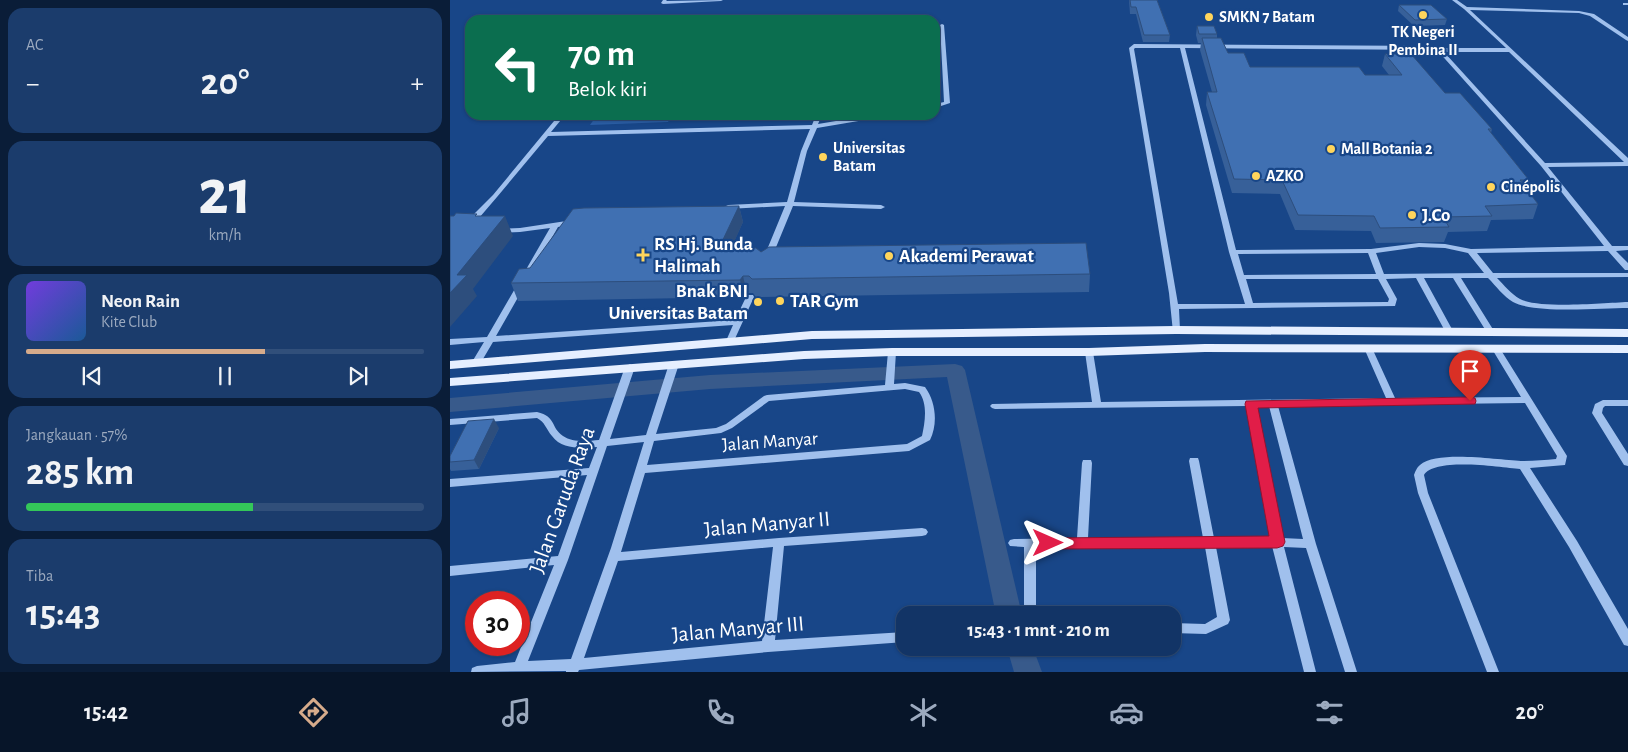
<!DOCTYPE html>
<html lang="id">
<head>
<meta charset="utf-8">
<style>
  body { margin:0; font-family:"Alegreya Sans",sans-serif; background:#1b3c6c; color:#f1f3f6; height:100vh; display:flex; flex-direction:column; font-size:19px; white-space:nowrap }
  * { box-sizing:border-box; margin:0 }
  p { font-size:16px; color:#9caabf }
  .icon { flex:none; width:28px; height:28px; fill:none; stroke:currentColor; stroke-width:2; stroke-linecap:round; stroke-linejoin:round }
  .map { position:relative; flex:1; overflow:hidden }
  .drawer { display:flex; flex-direction:column; gap:8px; padding:8px; background:#0a1d38; width:450px }
  .drawer>* { flex:none }
  .top-card { position:absolute; left:15px; top:15px; width:475px; height:105px; border-radius:15px; box-shadow:0 1px 4px #0004,0 0 0 1px #314f7a; background:#0b6e4f; color:#fff; overflow:hidden }
  .speed { position:absolute; left:15px; top:591px; display:flex; gap:10px; font-size:25px; font-weight:700; text-align:center }
  .speed>* { display:grid; place-content:center; width:65px; height:65px; border-radius:50%; background:#123466; box-shadow:0 1px 4px #0004,0 0 0 1px #314f7a; line-height:1 }
  .speed .limit { border:8px solid #d22; background:#fff; color:#111 }
  .pin { position:absolute; display:grid; place-items:center; width:42px; height:42px; color:#fff; margin:-51px -21px; border-radius:50% 50% 50% 0; rotate:-45deg; box-shadow:0 0 5px #0007 }
  .pin .icon { rotate:45deg }
  .me { position:absolute; width:55px; margin:-28px; rotate:90deg; stroke-linejoin:round; filter:drop-shadow(0 0 4px #0008) }
  .turn { display:flex; align-items:center; gap:18px; height:105px; padding:0 20px; font-size:22px }
  .turn .icon { width:65px; height:65px; stroke-width:2.5 }
  .turn b { display:block; font-size:35px; line-height:42px }
  .big { font-size:38px; font-weight:700; line-height:1.1 }
  .drawer .widget { flex:1; display:flex; flex-direction:column; justify-content:center; gap:8px; min-width:0; padding:0 18px; border-radius:15px; background:#1b3c6c }
  .drawer .dial { align-items:center; gap:0 }
  .dial b { font-size:65px; line-height:1 }
  .song { display:flex; align-items:center; gap:15px }
  .cover { width:60px; height:60px; border-radius:8px; background:linear-gradient(135deg,hsl(260 70% 55%),hsl(210 70% 35%)) }
  .played { height:5px; border-radius:2px; background:linear-gradient(90deg,#d6ab8b 60%,#314f7a 60%) }
  .keys { display:flex; justify-content:space-around; direction:ltr }
  .heat { display:flex; justify-content:space-between; align-items:center; font-size:28px; direction:ltr }
  .charge { height:8px; border-radius:4px; background:linear-gradient(90deg,#34c759 57%,#314f7a 0) }
  .trip { position:absolute; left:446px; top:606px; width:285px; height:50px; border-radius:15px; background:#123466; box-shadow:0 1px 4px #0004,0 0 0 1px #314f7a; font-weight:700; line-height:50px; text-align:center }
  .tab-bar { display:flex; height:80px; justify-content:space-around; align-items:center; background:#071529; color:#9caabf }
  .tab-bar .icon { width:35px; height:35px }
  .tab-bar .active { color:#d6ab8b }
  .tab-bar b { font-size:22px; color:#f1f3f6 }
  main { display:flex; flex:1; min-height:0 }
  .map>svg:first-child { display:block }
</style>
</head>
<body>
<main>
<section class="drawer">
<div class="widget"><p>AC</p>
<div class="heat"><a>−</a><b class="big">20°</b><a>+</a></div>
</div>
<div class="widget dial"><b>21</b><p>km/h</p></div>
<div class="widget">
<div class="song"><i class="cover"></i><div><b>Neon Rain</b><p>Kite Club</p></div></div>
<div class="played"></div>
<div class="keys"><svg class="icon" aria-label="previous" viewBox="0 0 24 24"><path d="M18 5L8 12l10 7zM5 5v14"/></svg><svg class="icon" aria-label="pause" viewBox="0 0 24 24"><path d="M8 5v14M16 5v14"/></svg><svg class="icon" aria-label="next" viewBox="0 0 24 24"><path d="M6 5l10 7-10 7zM19 5v14"/></svg></div>
</div>
<div class="widget"><p>Jangkauan · 57%</p><b class="big">285 km</b><div class="charge"></div></div>
<div class="widget"><p>Tiba</p><b class="big">15:43</b></div>
</section>
<div class="map">
<svg width="1178" height="672" viewBox="0 0 1178 672">
  <rect width="100%" height="100%" fill="#184688"/>
  <g fill="#2b5fa7">
    <path d="M147 115H222L218 122 140 125Z"/>
    <path d="M227 115H284L283 119 223 121Z"/>
  </g>
  <g fill="none" stroke-linecap="round" stroke-linejoin="round">
    <g fill="#385a8b" fill-rule="evenodd">
      <path d="M505 364 512 366 515 370 572 615H546L497 377 260 389 0 412V398L260 375Z"/>
      <path d="M557 648H583L592 672H564Z"/>
    </g>
    <g fill="#a0c0ed" fill-rule="evenodd">
      <path d="M213 0H217L216 1 273 0 271 1 213 4 211 3Z"/>
      <path d="M1002 0H1007L1017 7 1129 11 1144 14 1178 37V41L1176 40 1140 16 1129 13 1020 10 1178 158V166L1098 167 1162 246H1178V250L1166 251 1178 263V270H1175L1158 251 1027 253 1043 273H1178V277L1047 278C1054 285 1061 294 1070 299 1089 309 1154 303 1178 302V308C1151 308 1085 314 1063 302 1054 297 1046 286 1038 278H1011L1044 331 1040 334 1036 331 1003 278H974L1003 331 999 334 995 331 966 278 936 279 947 299 945 306 729 309 730 330 726 333 723 332 719 293 679 48 684 44 988 46 991 48H1056L1014 9ZM685 48H730L779 252 795 304H728L684 49ZM735 48 987 50 1091 166 1154 246 1021 249 995 244 969 243 921 249 786 250ZM994 52H1059L1174 162 1095 163ZM969 247 995 248 1018 253 1034 273 934 274 926 253ZM918 253 926 274 794 275 788 254ZM796 279H928L939 299 938 302 803 303Z"/>
      <rect x="1173" y="3" width="5" height="2"/>
      <path d="M492 24 494 25 500 103 485 108V104L494 102 490 25Z"/>
      <path d="M109 115H115L101 132 362 125 366 115H372L368 124 422 115H435L432 117 367 128 357 151 344 202 431 205 435 207 431 209 343 206 322 257 318 259 314 257 335 206 278 209 274 207 278 205 337 202 351 151 360 129 98 136 47 197 23 225H17V221L43 195Z"/>
      <path d="M123 220H126V224L108 227 46 336 285 320 297 295H303L304 297 283 343H277L276 341 283 325 43 342 30 364 27 365 22 362 34 342 0 345V339L37 337 100 228 70 232 49 233H46L45 231 46 229 70 228Z"/>
      <path d="M918 345 922 348 945 398 1071 397 1042 349 1046 346 1049 347 1117 456 1115 465 1080 468 1127 541 1178 629V646L1174 645 1119 547 1070 469C1051 467 984 457 974 475L978 493 1049 672H1037L968 493 964 475C965 472 967 467 970 465 987 450 1048 460 1071 461 1083 461 1095 460 1106 459L1107 456 1075 403 828 406 866 544 907 672H895L856 548 834 547 866 672H854L822 546 766 547 780 620 778 624 756 634 722 633V623L755 624 767 617 755 547H586V615H574V547L560 546 558 543 560 540 564 539 627 538 632 463 633 460H641L642 463 638 538H753L739 461 740 458H748L749 461 764 538H821L797 406 545 409 542 408 540 406 542 404 642 402 635 352 639 349 643 352 651 402 936 398 914 348ZM806 406H819L853 539 832 538Z"/>
      <path d="M442 349 446 352 444 384 455 383 475 387C486 402 488 424 480 440L459 451 195 473 171 552 329 538 472 528 476 529 478 532 476 535 472 536 334 546 325 640 455 632V642L318 652 129 670 128 672H116V671L21 672 22 668 27 666 65 662 104 565 0 576V566L108 556 137 475 0 487V479L139 468 147 447C132 448 112 450 102 436 96 429 95 422 87 418L0 425V419L87 412C107 417 100 427 113 436 123 443 138 441 149 440L175 367 180 364 185 367 160 439 196 435 219 364 224 361 229 364 206 434 266 428 276 424 314 396 317 395 435 385 438 352ZM455 389 469 392C478 404 475 422 472 436L457 444 197 465 204 441 271 433 282 428 319 401ZM194 442 161 548 121 659 78 661 118 560 157 446ZM323 547 312 641 134 658 168 561Z"/>
      <path d="M1153 400H1178V406H1155L1153 408 1152 413 1178 454V466L1174 465 1142 413 1145 404Z"/>
    </g>
    <g fill="#e6efff" fill-rule="evenodd">
      <path d="M726 326 1178 329V337L726 334 362 339 0 369V361L362 331Z"/>
      <path d="M755 344 1178 345V353L755 352 639 356H442L354 359 0 386V378L354 351 442 348H639Z"/>
    </g>
  </g>
  <g fill="#376099">
    <path d="M679 0H707L720 35 719 42H693L686 14H680Z"/>
    <path d="M949 5 997 19 995 25 964 26 948 11Z"/>
    <path d="M747 26 767 34V38L778 53 800 67 915 75H939L932 66 935 54 995 93 1042 129 1041 133 1079 180 1076 189 1088 204 1083 219 1041 220 1037 231 998 232 994 242 926 243 921 231 845 230 830 194 782 193 756 105 757 92H762L750 50 751 43H748L746 35Z"/>
    <path d="M289 206 293 222 281 248 311 252 640 274 639 292 306 297 303 293H297L294 297 68 301 61 283 80 268Z"/>
    <path d="M49 428 29 469 1 471 0 469V456Z"/>
  </g>
  <g fill="#2d4e7d">
    <path d="M289 206 293 222 274 265 269 248Z"/>
    <path d="M55 216 63 236 23 289 27 296 0 327V293L7 275Z"/>
    <path d="M293 276 297 293 294 297 290 280Z"/>
    <path d="M44 419 49 428 29 469 24 460Z"/>
  </g>
  <g fill="#4070b2" stroke="#2d4e7d">
    <path d="M680 0H707L720 35H694L686 7H681Z"/>
    <path d="M949 5H981L997 19 965 20Z"/>
    <path d="M747 26H764L767 34H749Z"/>
    <path d="M752 38H771L778 53H794L800 67H909L915 75H952L935 54H961L995 93H1010L1042 129H1038L1079 180H1070L1088 204 1035 206 1042 216 993 217 999 227 930 228 924 216 848 215 832 180 784 179 757 92H767Z"/>
    <path d="M289 206 269 248H306L311 252 319 247 636 243 640 274 302 279 299 276H293L290 280 61 283 69 269 80 268 123 209 134 208Z"/>
    <path d="M6 213 27 214 25 216H55L7 275H17L0 293V216H4Z"/>
    <path d="M44 419 24 460 0 462V456L18 421Z"/>
  </g>
  <path fill="#e11d48" stroke="#92132f" d="M1020 397 1025 398 1026 401 1025 404 808 408 835 542 833 546 827 548 598 549 592 547 590 543 592 539 598 538 819 536 795 404 796 401Z"/>
  <g fill="#ffd55c" stroke="#184688" stroke-width="2">
    <circle cx="973" cy="15" r="5"/>
    <circle cx="759" cy="17" r="5"/>
    <circle cx="881" cy="149" r="5"/>
    <circle cx="373" cy="157" r="5"/>
    <circle cx="806" cy="176" r="5"/>
    <circle cx="1041" cy="187" r="5"/>
    <circle cx="962" cy="215" r="5"/>
    <path d="M190.5 247.5h5v5h5v5h-5v5h-5v-5h-5v-5h5z"/>
    <circle cx="439" cy="256" r="5"/>
    <circle cx="330" cy="301" r="5"/>
    <circle cx="308" cy="302" r="5"/>
  </g>
  <g text-anchor="middle" dominant-baseline="central" stroke-width="4.5" stroke-linejoin="round" paint-order="stroke">
    <g font-size="16" font-weight="bold" fill="#fff" stroke="#184688" text-anchor="start">
      <text x="769" y="17">SMKN 7 Batam</text>
      <text x="973" y="32" text-anchor="middle">TK Negeri<tspan x="973" dy="18">Pembina II</tspan></text>
      <text x="383" y="148">Universitas<tspan x="383" dy="18">Batam</tspan></text>
      <text x="891" y="149">Mall Botania 2</text>
      <text x="816" y="176">AZKO</text>
      <text x="1051" y="187">Cinépolis</text>
    </g>
    <g font-size="19" font-weight="bold" fill="#fff" stroke="#184688" text-anchor="start">
      <text x="972" y="215">J.Co</text>
      <text x="204" y="244">RS Hj. Bunda<tspan x="204" dy="22">Halimah</tspan></text>
      <text x="449" y="256">Akademi Perawat</text>
      <text x="298" y="291" text-anchor="end">Bnak BNI<tspan x="298" dy="22">Universitas Batam</tspan></text>
      <text x="340" y="301">TAR Gym</text>
    </g>
    <g font-size="19" fill="#fff" stroke="#184688">
      <text transform="translate(320 442) rotate(-4)">Jalan Manyar</text>
    </g>
    <g font-size="22" fill="#fff" stroke="#184688">
      <text transform="translate(112 500) rotate(-70)">Jalan Garuda Raya</text>
      <text transform="translate(317 524) rotate(-5)">Jalan Manyar II</text>
      <text transform="translate(288 629) rotate(-5)">Jalan Manyar III</text>
    </g>
  </g>
</svg>
<div class="speed"><div class="limit">30</div></div>
<div class="pin" style="left:1020px;top:401px;background:#d93025"><svg class="icon" aria-label="arrive" viewBox="0 0 24 24"><path d="M6 21V4h12l-3 4 3 4H6"/></svg></div>
<svg class="me" style="left:598px;top:543px" viewBox="-20 -20 40 40"><path d="M0-17L14 15 0 8-14 15z" fill="#e11d48" stroke="#fff" stroke-width="4"/></svg>
<div class="trip">15:43 · 1 mnt · 210 m</div>
<div class="top-card">
<div class="turn"><svg class="icon" aria-label="left" viewBox="0 0 24 24"><path d="M17 20v-9H6M10 6l-5 5 5 5"/></svg><div><b>70 m</b>Belok kiri</div></div>
</div>
</div>
</main>
<nav class="tab-bar">
<b>15:42</b>
<svg class="icon active" aria-label="directions" viewBox="0 0 24 24"><path d="M12 3l9 9-9 9-9-9zM9 14v-3h6M13 9l2 2-2 2"/></svg>
<svg class="icon" aria-label="music" viewBox="0 0 24 24"><path d="M9 18V5l10-2v13"/><circle cx="6" cy="18" r="3"/><circle cx="16" cy="16" r="3"/></svg>
<svg class="icon" aria-label="phone" viewBox="0 0 24 24"><path d="M5 4h4l2 5-3 2q2 4 5 5l2-3 5 2v4C11 20 4 13 5 4z"/></svg>
<svg class="icon" aria-label="climate" viewBox="0 0 24 24"><path d="M12 3v18M4 7l16 10M4 17L20 7"/></svg>
<svg class="icon" aria-label="car" viewBox="0 0 24 24"><path d="M5 17H2v-5l4-1 3-4h7l3 4 3 1v5h-3M9 17h6M6 11h13"/><circle cx="7" cy="17" r="2"/><circle cx="17" cy="17" r="2"/></svg>
<svg class="icon" aria-label="filters" viewBox="0 0 24 24"><path d="M4 7h16M4 17h16"/><circle cx="9" cy="7" r="2"/><circle cx="15" cy="17" r="2"/></svg>
<b>20°</b>
</nav>
</body>
</html>
